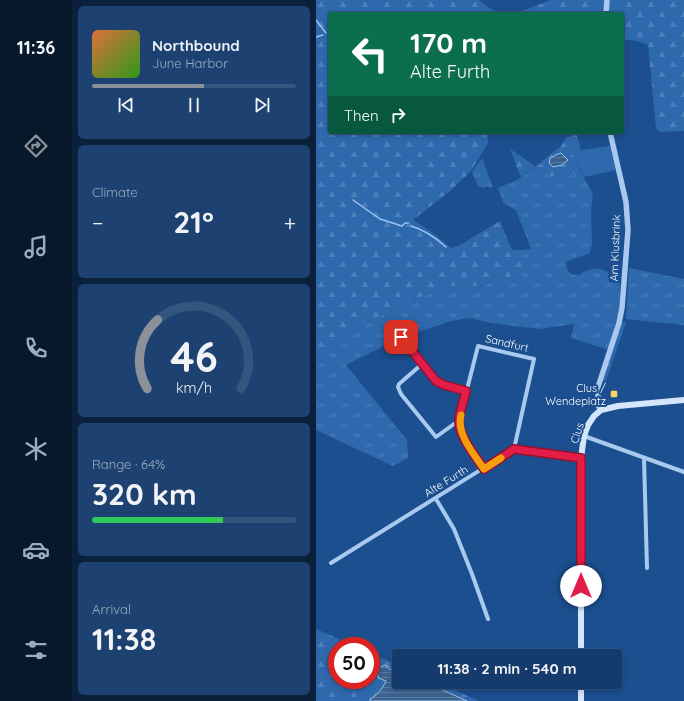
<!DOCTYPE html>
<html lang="en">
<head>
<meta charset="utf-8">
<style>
  body { margin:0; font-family:Quicksand,sans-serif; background:#1d4271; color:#f1f3f6; height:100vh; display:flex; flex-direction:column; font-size:15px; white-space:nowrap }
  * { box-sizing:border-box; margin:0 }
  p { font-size:13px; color:#9dadc1 }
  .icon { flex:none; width:22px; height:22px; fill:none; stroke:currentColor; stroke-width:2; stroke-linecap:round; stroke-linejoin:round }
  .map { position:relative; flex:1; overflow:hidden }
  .details { display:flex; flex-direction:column; gap:6px; padding:6px; background:#0b203b; width:244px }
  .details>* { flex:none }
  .top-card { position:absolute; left:12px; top:12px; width:296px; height:122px; border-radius:4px; box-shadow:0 2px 6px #0003,0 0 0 1px #33557e; background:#0b6e4f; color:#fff; overflow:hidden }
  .speed { position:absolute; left:12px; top:637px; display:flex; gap:8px; font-size:20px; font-weight:700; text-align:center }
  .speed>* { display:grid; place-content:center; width:52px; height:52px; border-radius:50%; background:#143b6b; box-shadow:0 2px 6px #0003,0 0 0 1px #33557e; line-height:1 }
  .speed .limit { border:6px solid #d22; background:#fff; color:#111 }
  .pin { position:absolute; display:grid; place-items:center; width:34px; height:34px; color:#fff; margin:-17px; border-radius:8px; box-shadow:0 2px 6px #0006 }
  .me { position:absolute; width:44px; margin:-22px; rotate:0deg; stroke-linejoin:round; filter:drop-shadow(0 0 3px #0008) }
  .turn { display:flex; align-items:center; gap:14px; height:84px; padding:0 16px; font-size:18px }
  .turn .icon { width:52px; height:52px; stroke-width:2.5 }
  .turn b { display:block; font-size:28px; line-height:34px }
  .then { display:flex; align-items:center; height:38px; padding:0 16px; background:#0003; gap:8px; font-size:15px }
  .big { font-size:30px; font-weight:700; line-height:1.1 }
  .details .widget { flex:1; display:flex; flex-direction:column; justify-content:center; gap:6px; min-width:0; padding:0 14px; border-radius:6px; background:#1d4271 }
  .details .dial { align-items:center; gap:0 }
  .dial svg { height:104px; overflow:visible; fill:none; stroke:#33557e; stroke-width:7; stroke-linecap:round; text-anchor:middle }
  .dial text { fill:#f1f3f6; stroke:none }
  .song { display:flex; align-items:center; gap:12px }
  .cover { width:48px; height:48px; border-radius:6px; background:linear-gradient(135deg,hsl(20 70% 55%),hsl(110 70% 35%)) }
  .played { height:4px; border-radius:2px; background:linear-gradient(90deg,#8c9099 55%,#33557e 55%) }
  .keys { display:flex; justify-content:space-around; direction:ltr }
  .heat { display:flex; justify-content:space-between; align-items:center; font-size:22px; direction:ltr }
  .charge { height:6px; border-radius:3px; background:linear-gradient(90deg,#34c759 64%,#33557e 0) }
  .trip { position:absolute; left:76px; top:649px; width:230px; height:40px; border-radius:4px; background:#143b6b; box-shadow:0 2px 6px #0003,0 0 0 1px #33557e; font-weight:700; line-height:40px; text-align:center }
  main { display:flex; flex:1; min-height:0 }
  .dock { display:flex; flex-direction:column; width:72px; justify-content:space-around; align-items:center; background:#08182b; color:#9dadc1 }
  .dock .icon { width:28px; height:28px }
  .dock .selected { color:#8c9099 }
  .dock b { font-size:18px; color:#f1f3f6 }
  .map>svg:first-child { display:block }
</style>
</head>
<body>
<main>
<nav class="dock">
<b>11:36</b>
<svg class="icon selected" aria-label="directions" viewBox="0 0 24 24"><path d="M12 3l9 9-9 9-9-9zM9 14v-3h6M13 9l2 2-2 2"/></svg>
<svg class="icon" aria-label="music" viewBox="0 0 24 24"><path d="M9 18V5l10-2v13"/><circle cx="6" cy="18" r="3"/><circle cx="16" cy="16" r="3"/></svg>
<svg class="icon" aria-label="phone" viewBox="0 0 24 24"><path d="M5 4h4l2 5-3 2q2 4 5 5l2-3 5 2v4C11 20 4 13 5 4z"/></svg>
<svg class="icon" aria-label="climate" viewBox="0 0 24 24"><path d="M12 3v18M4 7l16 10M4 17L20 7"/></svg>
<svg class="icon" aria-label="car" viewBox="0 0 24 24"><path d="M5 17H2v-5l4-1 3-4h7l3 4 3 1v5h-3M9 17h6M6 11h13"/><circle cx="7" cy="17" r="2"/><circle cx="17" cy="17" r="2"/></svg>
<svg class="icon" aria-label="filters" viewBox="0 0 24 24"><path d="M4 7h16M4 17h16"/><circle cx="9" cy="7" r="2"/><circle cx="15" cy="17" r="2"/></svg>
</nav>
<section class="details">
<div class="widget">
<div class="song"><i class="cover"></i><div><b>Northbound</b><p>June Harbor</p></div></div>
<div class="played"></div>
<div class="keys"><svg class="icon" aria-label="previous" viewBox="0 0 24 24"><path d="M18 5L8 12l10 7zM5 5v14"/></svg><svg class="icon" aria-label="pause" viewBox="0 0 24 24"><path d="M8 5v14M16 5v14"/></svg><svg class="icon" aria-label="next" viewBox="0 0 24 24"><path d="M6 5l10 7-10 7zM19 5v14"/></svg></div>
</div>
<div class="widget"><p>Climate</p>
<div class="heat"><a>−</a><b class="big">21°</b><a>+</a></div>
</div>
<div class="widget dial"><svg viewBox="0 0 100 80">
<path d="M14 69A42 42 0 1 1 86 69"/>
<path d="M14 69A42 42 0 0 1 22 16" stroke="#8c9099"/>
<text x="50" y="56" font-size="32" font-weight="700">46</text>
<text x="50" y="72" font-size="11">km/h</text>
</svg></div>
<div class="widget"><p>Range · 64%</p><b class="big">320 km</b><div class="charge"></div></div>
<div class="widget"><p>Arrival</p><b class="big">11:38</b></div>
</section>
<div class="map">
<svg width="368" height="701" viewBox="0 0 368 701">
  <defs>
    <pattern id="grass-tufts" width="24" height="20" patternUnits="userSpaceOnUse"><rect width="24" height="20" fill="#2e69ad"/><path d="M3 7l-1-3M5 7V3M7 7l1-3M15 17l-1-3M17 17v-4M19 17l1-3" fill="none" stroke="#4d80b9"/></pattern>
    <pattern id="forest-firs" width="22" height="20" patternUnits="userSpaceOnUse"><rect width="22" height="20" fill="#2e69ad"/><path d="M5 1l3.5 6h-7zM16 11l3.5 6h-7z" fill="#4d80b9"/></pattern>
    <pattern id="water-rules" width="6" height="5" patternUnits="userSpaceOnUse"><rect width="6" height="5" fill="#3c6290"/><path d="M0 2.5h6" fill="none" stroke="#597aa1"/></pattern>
  </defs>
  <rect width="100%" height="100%" fill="#1b4f8f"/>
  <g fill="url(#grass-tufts)">
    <path d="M245 146V153L242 154 233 163 220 166 252 175 265 172 277 194 275 209 276 243 274 253 250 262 251 269 255 274 263 275C273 268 281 266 292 272L293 282 304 283 303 323 310 322 290 381 284 380 293 350 255 338 258 324 223 329 175 323 154 318 135 321 81 339 30 365 91 440 92 458 77 466 0 430V366L45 325 129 286H159L206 275V250L215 249 200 210 187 203 182 188 205 178Z"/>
    <path d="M166 158 177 187 173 188 172 186 167 188 162 186 156 172Z"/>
    <path d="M313 268 368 279V325L310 319Z"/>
  </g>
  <g fill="url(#forest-firs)">
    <path d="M0 0H163L170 6 183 14H14V132H171L172 143 155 171 134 191 97 220 114 231 135 248 144 245 184 221 196 250H206V275L159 286H129L45 325 0 366Z"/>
    <path d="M235 0H368V131L344 132 340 128 332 45 321 41 306 39V14H198Z"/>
    <path d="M261 135 265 150 256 152 265 172 252 175 235 176 219 166 205 178 194 149 219 166 233 163 237 167 246 165 252 160 245 153V146L251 137Z"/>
    <path d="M0 629 39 646H21V680H55V653L83 666V670L81 669 76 671C70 682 66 694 54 699V701H0Z"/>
    <path d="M109 682H120L163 701H151Z"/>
  </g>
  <path fill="#2e69ad" d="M294 146 300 170 268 177 256 152 265 150Z"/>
  <g fill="url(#water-rules)" stroke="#9cc4f0">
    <path d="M245 153 252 160 246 165 237 167 233 163 234 158 242 154Z"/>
    <path d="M69 665 76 671 81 669 83 670V682H109L151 701H54V699C62 695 66 689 70 681L62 678V668Z"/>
  </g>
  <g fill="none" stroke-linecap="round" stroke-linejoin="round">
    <g stroke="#9cc4f0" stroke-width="1.5">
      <path d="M0 20 10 33"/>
      <path d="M0 37 7 35"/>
      <path d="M37 200 64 219 86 226 89 223H92"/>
      <path d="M95 226C109 230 119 237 130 247"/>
    </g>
    <g stroke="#a9c9ee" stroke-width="4">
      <path d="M85 337 120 381 127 385 150 391"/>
      <path d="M106 364 83 384 82 387 85 394 120 437 138 424 143 421"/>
      <path d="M268 436 368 472"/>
      <path d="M328 458 331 568"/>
      <path d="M168 469C158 454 146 439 143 421L162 346 218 359 198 449"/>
      <path d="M120 499 138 529 156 574 172 619"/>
      <path d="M15 563 198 449 265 458"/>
    </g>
    <g stroke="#a9c9ee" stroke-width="5.5">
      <path d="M290 14 291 0"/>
      <path d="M285 410 282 405V387L303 323 306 308 312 230 310 202 294 132"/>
    </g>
    <g stroke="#d6e6fa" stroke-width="6">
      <path d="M265 656V458L268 436 272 425 278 416 285 410 302 406 368 400"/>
      <path d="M265 701V682"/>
    </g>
  </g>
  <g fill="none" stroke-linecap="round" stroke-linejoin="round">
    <g stroke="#92132f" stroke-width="10">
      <path id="route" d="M85 337 120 381 128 385 150 391C148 401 143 412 143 422 143 436 160 457 168 469L198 449 265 458V586"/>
    </g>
    <use href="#route" stroke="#e11d48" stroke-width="7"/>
    <path stroke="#f59e0b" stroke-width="7" d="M145 415C140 434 158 454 168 469L185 458"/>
  </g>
  <rect fill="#ffd166" stroke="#1b4f8f" stroke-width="1.5" x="294" y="390" width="8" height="8" rx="2"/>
  <g text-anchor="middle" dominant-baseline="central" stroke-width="4" stroke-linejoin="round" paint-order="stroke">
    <g font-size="11" fill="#fff" stroke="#1b4f8f">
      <text transform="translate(299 248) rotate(-88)">Am Klusbrink</text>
      <text transform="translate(191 343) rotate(13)">Sandfurt</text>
      <text transform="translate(261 433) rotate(-73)">Clus</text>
      <text transform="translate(130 481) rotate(-32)">Alte Furth</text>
    </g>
    <g font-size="11" fill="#fff" stroke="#1b4f8f" text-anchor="end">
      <text x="290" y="388">Clus /<tspan x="290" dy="13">Wendeplatz</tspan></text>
    </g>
  </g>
</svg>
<div class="speed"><div class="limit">50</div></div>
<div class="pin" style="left:85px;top:337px;background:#d93025"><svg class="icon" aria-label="arrive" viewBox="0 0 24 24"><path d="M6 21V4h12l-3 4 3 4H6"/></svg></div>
<svg class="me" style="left:265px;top:586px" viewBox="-20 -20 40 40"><circle r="19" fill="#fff"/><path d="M0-13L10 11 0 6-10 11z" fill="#e11d48"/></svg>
<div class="trip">11:38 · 2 min · 540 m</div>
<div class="top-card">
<div class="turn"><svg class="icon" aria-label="left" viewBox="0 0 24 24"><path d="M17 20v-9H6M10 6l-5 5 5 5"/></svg><div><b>170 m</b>Alte Furth</div></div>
<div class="then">Then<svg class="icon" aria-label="right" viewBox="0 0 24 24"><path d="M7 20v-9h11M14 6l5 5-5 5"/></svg></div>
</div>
</div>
</main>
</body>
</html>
